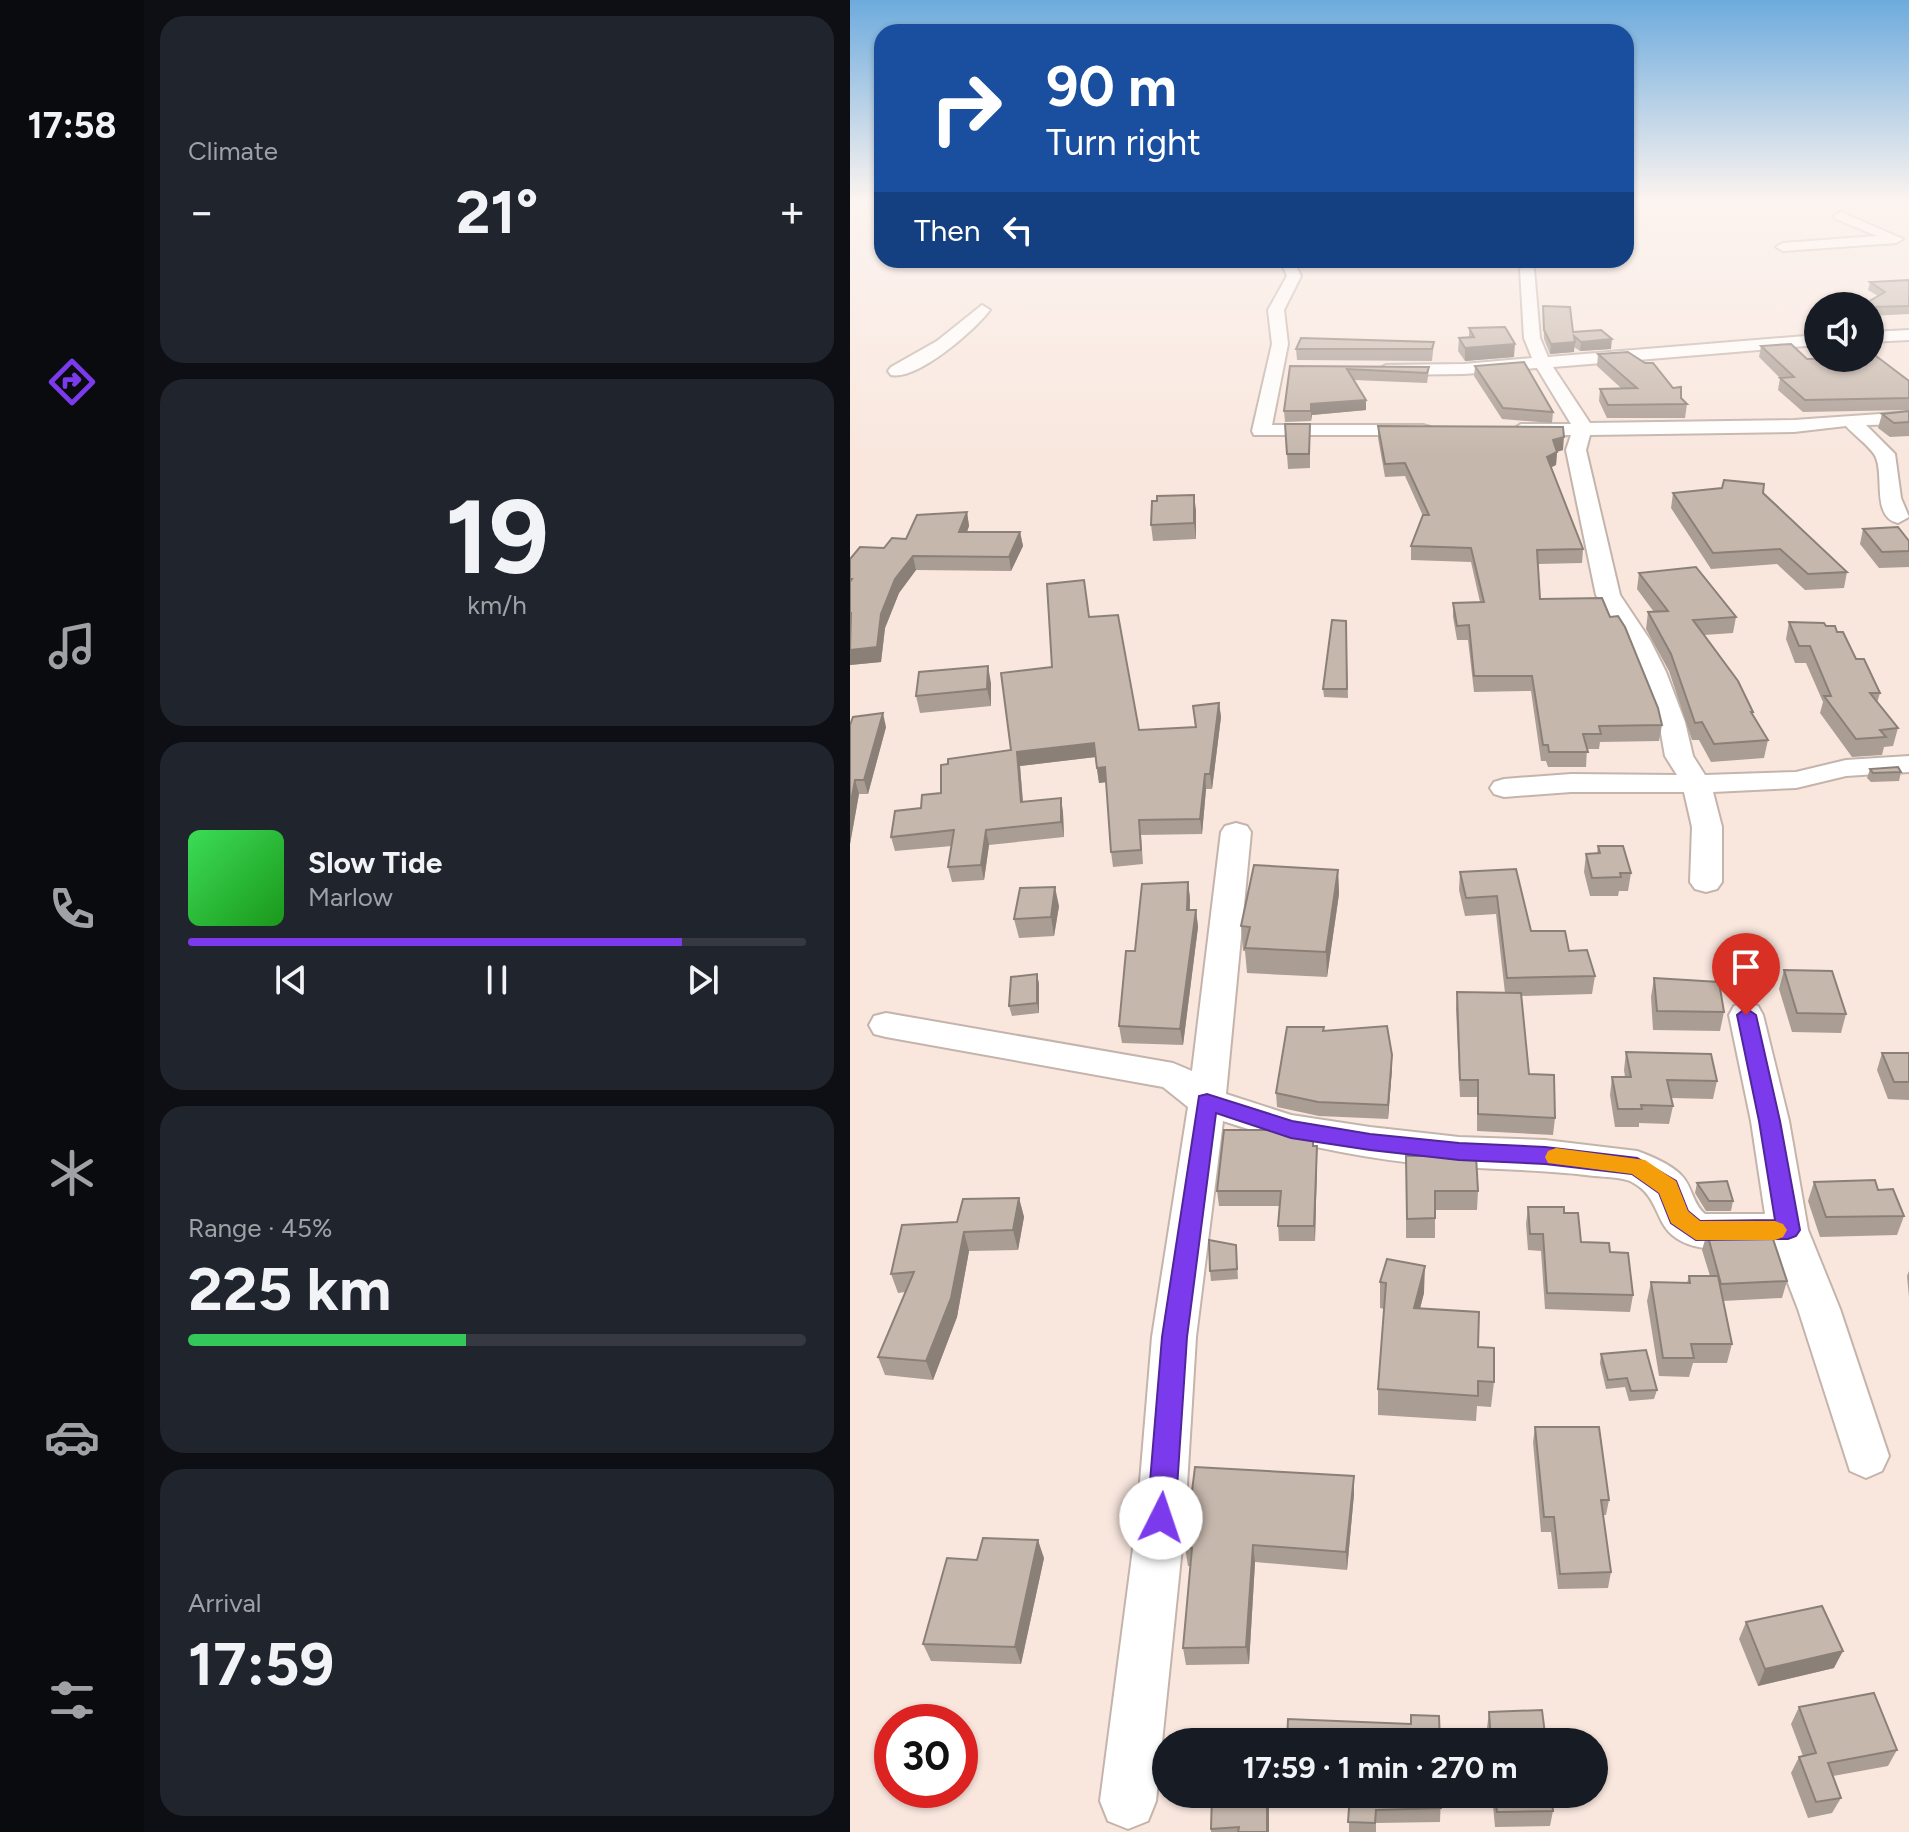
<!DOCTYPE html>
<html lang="en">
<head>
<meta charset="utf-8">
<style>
  body { margin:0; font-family:Figtree,sans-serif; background:#20242c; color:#f1f3f6; height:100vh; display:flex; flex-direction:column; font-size:30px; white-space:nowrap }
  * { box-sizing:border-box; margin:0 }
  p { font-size:26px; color:#9ea1a6 }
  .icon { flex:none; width:44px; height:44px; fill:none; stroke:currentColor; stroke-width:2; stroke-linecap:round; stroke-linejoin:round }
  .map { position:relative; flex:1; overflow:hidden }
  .side { display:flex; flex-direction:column; gap:16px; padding:16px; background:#0d0f14; width:706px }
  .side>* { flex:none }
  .hud { position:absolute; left:24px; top:24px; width:760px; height:244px; border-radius:24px; box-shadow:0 2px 6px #0004; background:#1a4fa0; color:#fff; overflow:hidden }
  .buttons { position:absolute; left:954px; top:292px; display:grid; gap:16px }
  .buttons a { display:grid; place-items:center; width:80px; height:80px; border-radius:50%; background:#171b24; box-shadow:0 2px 6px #0004; font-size:40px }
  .speed { position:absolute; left:24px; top:1704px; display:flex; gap:16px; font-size:40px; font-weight:700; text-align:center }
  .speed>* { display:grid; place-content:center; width:104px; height:104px; border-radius:50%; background:#171b24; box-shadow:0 2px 6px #0004; line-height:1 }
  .speed .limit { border:12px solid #d22; background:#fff; color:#111 }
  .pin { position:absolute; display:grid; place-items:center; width:68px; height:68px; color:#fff; margin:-82px -34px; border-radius:50% 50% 50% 0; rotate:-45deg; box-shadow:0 0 8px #0007 }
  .pin .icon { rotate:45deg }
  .me { position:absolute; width:88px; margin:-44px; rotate:4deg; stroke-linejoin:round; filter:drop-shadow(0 0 6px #0008) }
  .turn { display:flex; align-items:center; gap:28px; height:168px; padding:0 40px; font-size:36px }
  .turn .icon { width:104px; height:104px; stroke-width:2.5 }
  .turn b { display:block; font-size:56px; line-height:68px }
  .then { display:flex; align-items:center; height:76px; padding:0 40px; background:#0003; gap:16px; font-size:30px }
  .big { font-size:60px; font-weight:700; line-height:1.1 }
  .side .card { flex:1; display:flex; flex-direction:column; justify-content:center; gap:12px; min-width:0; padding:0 28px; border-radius:24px; background:#20242c }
  .side .dial { align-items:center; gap:0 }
  .dial b { font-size:104px; line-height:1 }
  .song { display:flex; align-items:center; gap:24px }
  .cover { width:96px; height:96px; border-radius:12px; background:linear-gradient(135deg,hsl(130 70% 55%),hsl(120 70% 35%)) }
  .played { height:8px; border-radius:4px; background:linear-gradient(90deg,#7c3aed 80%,#363941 80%) }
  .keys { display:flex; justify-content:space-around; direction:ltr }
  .heat { display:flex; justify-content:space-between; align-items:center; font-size:44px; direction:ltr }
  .charge { height:12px; border-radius:6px; background:linear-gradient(90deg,#34c759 45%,#363941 0) }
  .trip { position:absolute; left:302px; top:1728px; width:456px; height:80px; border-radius:40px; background:#171b24; box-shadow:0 2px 6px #0004; font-weight:700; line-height:80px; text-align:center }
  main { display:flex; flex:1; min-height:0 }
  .tab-bar { display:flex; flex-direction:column; width:144px; justify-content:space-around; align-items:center; background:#090b0e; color:#9ea1a6 }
  .tab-bar .icon { width:56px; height:56px }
  .tab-bar .on { color:#7c3aed }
  .tab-bar b { font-size:36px; color:#f1f3f6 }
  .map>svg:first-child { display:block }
</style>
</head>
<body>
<main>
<nav class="tab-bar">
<b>17:58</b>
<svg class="icon on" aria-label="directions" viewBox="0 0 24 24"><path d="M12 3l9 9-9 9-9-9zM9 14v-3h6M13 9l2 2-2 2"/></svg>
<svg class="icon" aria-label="music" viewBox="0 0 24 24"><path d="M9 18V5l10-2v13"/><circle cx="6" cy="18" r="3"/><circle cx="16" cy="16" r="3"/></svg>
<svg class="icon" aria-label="phone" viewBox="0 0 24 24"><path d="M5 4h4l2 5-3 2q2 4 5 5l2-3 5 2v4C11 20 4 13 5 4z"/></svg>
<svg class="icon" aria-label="climate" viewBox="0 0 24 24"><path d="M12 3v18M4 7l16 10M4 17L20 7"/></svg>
<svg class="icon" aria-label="car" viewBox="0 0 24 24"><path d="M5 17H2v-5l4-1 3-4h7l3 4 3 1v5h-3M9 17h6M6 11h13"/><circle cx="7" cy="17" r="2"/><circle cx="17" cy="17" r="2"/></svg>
<svg class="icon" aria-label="filters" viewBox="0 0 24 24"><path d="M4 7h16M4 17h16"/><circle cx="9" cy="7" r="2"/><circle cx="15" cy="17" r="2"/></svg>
</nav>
<section class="side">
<div class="card"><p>Climate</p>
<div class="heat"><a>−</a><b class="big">21°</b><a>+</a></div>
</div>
<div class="card dial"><b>19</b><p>km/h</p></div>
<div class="card">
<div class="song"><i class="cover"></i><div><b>Slow Tide</b><p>Marlow</p></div></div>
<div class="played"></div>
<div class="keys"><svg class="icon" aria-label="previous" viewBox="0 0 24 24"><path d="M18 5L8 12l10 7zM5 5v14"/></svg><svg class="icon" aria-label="pause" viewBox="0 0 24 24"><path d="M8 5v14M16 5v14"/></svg><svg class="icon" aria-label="next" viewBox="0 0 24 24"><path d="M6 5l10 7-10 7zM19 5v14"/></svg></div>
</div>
<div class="card"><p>Range · 45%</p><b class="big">225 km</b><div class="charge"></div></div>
<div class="card"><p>Arrival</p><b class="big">17:59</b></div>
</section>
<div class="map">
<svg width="1059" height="1832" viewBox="0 0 1059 1832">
  <rect width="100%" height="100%" fill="#f9e7de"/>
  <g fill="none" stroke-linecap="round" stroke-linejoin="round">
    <g stroke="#c4b4ab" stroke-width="4">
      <g id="minor">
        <path d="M991 212 1053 239 1046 243 933 251 926 247 933 243 1027 236 986 219 984 216Z"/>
        <path d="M440 263 445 264 451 276 434 310 438 344 422 425H573L580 427 582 431 580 435H404L402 431 422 344 418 310 437 276 433 267Z"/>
        <path d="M677 265 684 269 690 338 698 357 968 335V345L703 367 740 423 944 420 1059 412V424L1016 425 1045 454 1051 498 1059 517 1048 523C1020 517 1036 472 1024 454 1017 444 1004 435 996 426L944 432 740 435 736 450 770 595 800 640 816 672 835 722 843 756 855 775 946 772 996 760 1059 756V772L996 776 946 788 863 792 872 827V882L867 889 856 892 845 889 840 882 842 827 834 792H721L654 797 644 794 640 788 644 782 654 779 721 774 827 775 815 756 809 722 790 672 776 640 746 595 716 450 721 435 671 436 662 430 671 424H721L687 368 614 374 536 375 527 370 536 365 614 364 682 358 674 338 670 269Z"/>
        <path d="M132 305 140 310C125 330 67 381 41 375L38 371 41 367 87 341Z"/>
        <path d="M1059 330V340L1020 342V332Z"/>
        <path d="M386 823 397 826 401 832 376 1094 441 1115 520 1127 609 1137 695 1140 787 1151C801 1156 822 1165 832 1176 843 1188 842 1203 855 1214H915L901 1121 879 1015 884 1006 896 1003 908 1006 913 1015 939 1121 958 1230 990 1309 1039 1456 1032 1471 1016 1478 1000 1471 948 1309 924 1247C889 1247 832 1260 812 1222 803 1204 800 1191 780 1181 770 1177 755 1177 744 1176 700 1170 656 1170 611 1167 530 1162 450 1147 373 1121L346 1337 335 1518 306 1801 298 1821 278 1829 258 1821 250 1801 287 1518 302 1337 338 1107 313 1087 36 1037 24 1034 19 1025 24 1016 36 1013 323 1063 342 1071 371 832 375 826Z"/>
      </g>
    </g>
    <use href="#minor" fill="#fff" fill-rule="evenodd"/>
  </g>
  <g fill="#aa9d94">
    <path d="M1059 280V314L1020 316V307L1028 296 1018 290 1020 282Z"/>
    <path d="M693 306 723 332 761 349 730 351 724 347V352L700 354 694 339Z"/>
    <path d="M619 328 664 357 615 361 608 351 609 338 619 337Z"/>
    <path d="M584 342 582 361 447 360 446 349Z"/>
    <path d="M911 346 957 359 1059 381V410L953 412 928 390 930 378 909 357Z"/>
    <path d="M748 354 823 388 837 404 835 418H757L749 401 750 389 771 388 747 366Z"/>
    <path d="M440 366 579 367 578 377 577 383 504 380 516 410 462 415 461 421 435 422 434 411Z"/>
    <path d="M625 366 703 412 702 423 652 419 624 376Z"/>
    <path d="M1059 411V436L1040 437 1028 428 1032 414Z"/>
    <path d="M435 424H460V468L438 469Z"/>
    <path d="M528 426 713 450 707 452 706 465 701 467 733 549 732 563 688 564 690 599 760 617 812 725 809 741 750 742 749 749H737L736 767H698L696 761H691L681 691 624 692 618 640H607L603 617V603L630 602 621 562 561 560V546L573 516 555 476 535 477 528 438Z"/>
    <path d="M823 493H913L997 572 994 588 955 590 927 564 861 569 821 508Z"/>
    <path d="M346 510V539L303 541 301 525Z"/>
    <path d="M117 512 119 526 117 532H170L173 546 161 571 66 570 49 593 35 628 31 662 0 665V559L34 548Z"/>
    <path d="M1013 529 1059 541V567L1029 568 1010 544Z"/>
    <path d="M789 573 886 617 883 633 854 635 903 712 902 715 918 740 914 758 861 762 849 740H842L819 671 796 629 798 612H804L787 589Z"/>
    <path d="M239 617 289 730 345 727 343 706 369 703 371 717 362 789H356L352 834 291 835 293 864 263 867 261 852 256 782 249 783 245 757 170 766 173 802 211 798 213 813 214 837 139 845 134 880 102 882 98 867 102 846 45 851 41 837 71 808 91 793 161 750 202 667Z"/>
    <path d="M496 621 498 698 474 697 473 689Z"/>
    <path d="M939 622 976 626 987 632 1030 693 1027 703 1048 728 1043 746 1034 747 1032 755 1002 757 970 713 973 702 956 663H945L936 639Z"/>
    <path d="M141 683V706L70 713 66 696Z"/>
    <path d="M0 725 36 727 18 794H9L0 844Z"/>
    <path d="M1020 769 1051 772 1049 781 1021 782 1017 778Z"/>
    <path d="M748 846 781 873 778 891H769L768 896H740L734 872 736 854H747Z"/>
    <path d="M666 869 681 931 719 951 745 976 742 994 671 996 679 1074 705 1118 703 1135 627 1131V1097H610L606 1009 607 992 655 993 646 914 615 916 609 890 610 872Z"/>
    <path d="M488 870 489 894 477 977 397 973 395 951H393L391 926Z"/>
    <path d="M338 882 340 899V910H346L348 927 333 1045 272 1043 269 1026 285 951Z"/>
    <path d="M209 906 204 936 169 938 164 919Z"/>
    <path d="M934 970 996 1014 991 1033 942 1032 929 989Z"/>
    <path d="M187 974 189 984V1013L162 1016 159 1006Z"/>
    <path d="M804 978 874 1012 870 1031 803 1030 801 997Z"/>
    <path d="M474 1031 542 1069 538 1119 469 1116 427 1107 426 1093Z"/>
    <path d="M776 1052 867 1081 863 1099 821 1098 823 1106 819 1124 789 1123V1127H765L760 1095 762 1077H775L774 1070Z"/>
    <path d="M1032 1053H1059V1100L1038 1099 1027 1070Z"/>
    <path d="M463 1134 464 1146 467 1162 465 1241H429L428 1226 429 1206H369L367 1191Z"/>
    <path d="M556 1156 628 1191 627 1210H585V1238H556Z"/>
    <path d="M964 1182 1028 1190 1054 1216 1047 1235 970 1237 958 1201Z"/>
    <path d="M847 1183 883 1201 881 1211H856L845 1193Z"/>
    <path d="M169 1198 174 1217 168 1250 119 1251 107 1317 83 1380 35 1375 28 1357 55 1292 48 1293 41 1274 107 1222Z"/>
    <path d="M678 1207 714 1213 731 1242 760 1252 783 1295 780 1312 695 1309 691 1251 678 1250 676 1224Z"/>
    <path d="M857 1233 937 1281 932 1298 873 1301 882 1344 877 1363H843L839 1377 809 1376 797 1301 801 1282 837 1283 839 1276H860L852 1250Z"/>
    <path d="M386 1245 388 1279 361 1281 360 1271Z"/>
    <path d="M1059 1271V1297L1057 1276Z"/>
    <path d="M530 1282 574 1293 570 1309 628 1347 644 1382 641 1407 627 1406 626 1421 528 1415V1389L534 1309 530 1308Z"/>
    <path d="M751 1354 807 1390 804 1399 779 1401 775 1387 756 1389 750 1363Z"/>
    <path d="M685 1427 759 1500 756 1515H753L761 1572 758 1588 708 1589 701 1532H691L683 1442Z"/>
    <path d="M504 1476V1494L497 1570 405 1562 399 1664 336 1665 333 1648 341 1566H338L335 1548Z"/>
    <path d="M194 1558 171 1664 81 1661 73 1644Z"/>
    <path d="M896 1622 984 1668 908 1686 889 1639Z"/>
    <path d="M949 1707 1047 1750 1038 1766 983 1776 991 1798 982 1813 958 1818 941 1773 949 1757 953 1756 941 1724Z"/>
    <path d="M639 1712 696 1742H638L637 1728Z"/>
    <path d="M362 1794H591L590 1822 526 1823V1832H499V1805L419 1802V1832H361Z"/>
    <path d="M642 1794H701L703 1811 700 1826 645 1827Z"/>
  </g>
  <g fill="#8b8078">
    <path d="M762 339 761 349 730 351 731 342Z"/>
    <path d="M725 342 724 352 700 354 701 344Z"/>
    <path d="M665 344 664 357 615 361V348Z"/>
    <path d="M516 400V410L462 415 461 421V404Z"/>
    <path d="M714 437 713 450 702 453 703 440Z"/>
    <path d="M707 452 706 465 696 470 697 457Z"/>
    <path d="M344 495 346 510V539L344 523Z"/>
    <path d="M117 512 119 526 112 545 109 532Z"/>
    <path d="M170 532 173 546 161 571 159 557Z"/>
    <path d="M63 556 66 570 49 593 35 628 31 662 0 665V650L45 579Z"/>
    <path d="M138 666 141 683V706L137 689Z"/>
    <path d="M369 703 371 717 362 789 360 774Z"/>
    <path d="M33 713 36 727 18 794 14 780Z"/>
    <path d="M244 743 246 757 170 766 174 817 171 802 167 752Z"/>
    <path d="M255 767 257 782 249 783 247 768Z"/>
    <path d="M355 774 356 789 352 834 350 819Z"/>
    <path d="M5 780 9 794 0 844V807Z"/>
    <path d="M211 798 213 813 214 837 211 822Z"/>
    <path d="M136 830 139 845 134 880 131 865Z"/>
    <path d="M488 870 489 894 477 977 476 952Z"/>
    <path d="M338 882 340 899 339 927 337 910Z"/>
    <path d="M205 887 209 906 204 936 201 917Z"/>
    <path d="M346 910 348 927 333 1045 330 1029Z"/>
    <path d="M187 974 189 984V1013L187 1003Z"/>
    <path d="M542 1055V1069L538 1119V1105Z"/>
    <path d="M467 1146V1162L465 1241 464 1226Z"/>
    <path d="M169 1198 174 1217 168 1250 163 1230Z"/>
    <path d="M114 1232 119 1251 107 1317 83 1380 76 1361Z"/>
    <path d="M575 1266 574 1293 563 1334 564 1308Z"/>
    <path d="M504 1476V1494L497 1570 496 1552Z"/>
    <path d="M188 1540 194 1558 171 1664 165 1647Z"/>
    <path d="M403 1545 405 1562 399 1664 396 1647Z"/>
    <path d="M993 1651 984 1668 908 1686 915 1669Z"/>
    <path d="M417 1794 419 1802V1832H417Z"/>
  </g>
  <g fill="#c6b7ac" stroke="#8b8078" stroke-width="2">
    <path d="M1059 280V306L1020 307V306H1011L1035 292 1020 282Z"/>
    <path d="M693 306 720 307 723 332 751 330 762 339 731 342 724 336 725 342 701 344 694 330Z"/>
    <path d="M655 327 665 344 615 348 609 338 624 337 619 328Z"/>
    <path d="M451 338 584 342 582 349H446Z"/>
    <path d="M941 344 957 359 1020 358V356H1026L1059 381V398L955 400 930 378 944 377 911 346Z"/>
    <path d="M778 352 795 363H803L823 388 831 387V398L837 404 758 405 750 389 787 388 748 354Z"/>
    <path d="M674 362 703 412 653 408 625 366Z"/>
    <path d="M440 366 579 367 577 373 497 369 516 400 461 404V411H434Z"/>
    <path d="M1059 411V422L1044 423 1032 414Z"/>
    <path d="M435 424H460L459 454H437Z"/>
    <path d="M528 426 713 427 714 437 703 440 707 452 697 457 733 549 687 550 690 599 752 598 760 617 768 616 775 627 808 708 812 725 749 726 751 734H733L738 752H699L698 745H693L682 676H624L619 625 607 626 603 603 634 602 621 548 561 546 573 515H579L555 463 535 464Z"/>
    <path d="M874 480 914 484 913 493 997 572 958 574 930 549 863 553 823 493 872 488Z"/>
    <path d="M344 495V523L301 525 302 501H307V496Z"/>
    <path d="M117 512 109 532H170L159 557 63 556 45 579 31 614 27 647 0 650 1 613H0V582L2 579H0V559L10 547 34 548 42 538 56 539 67 515Z"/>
    <path d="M1048 527 1059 541V551L1032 552 1013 529Z"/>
    <path d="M846 567 886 617 843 620 888 681 903 712H901L918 740 864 744 852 722 845 723 821 654 798 612 818 611 789 573Z"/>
    <path d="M234 580 239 617 268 615 289 730 346 727 343 706 369 703 360 774H355L350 819 289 820 291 850 261 852 255 767 247 768 244 743 167 752 171 802 211 798V822L136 830 131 865 98 867 104 830 41 837 45 811 71 808 72 795 91 793V765L98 764V759L161 750 151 673 202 667 197 584Z"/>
    <path d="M482 620 496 621 497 689H473Z"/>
    <path d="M939 622 974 623 976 626H985L987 632H993L1006 659H1014L1030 693H1020L1048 728 1030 730 1036 737 1006 739 974 696H981L960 646H949Z"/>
    <path d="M138 666 137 689 66 696 69 672Z"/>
    <path d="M33 713 14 780H5L0 807V725L3 717Z"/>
    <path d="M1048 767 1051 772 1023 773 1020 769Z"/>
    <path d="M748 846H773L781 873H770L771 877 742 878 736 854 750 853Z"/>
    <path d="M404 865 488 870 476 952 395 948 400 927 391 926Z"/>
    <path d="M666 869 681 931H715L719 951 737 950 745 976 657 978 647 896 616 898 610 872Z"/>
    <path d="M338 882 337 910H346L330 1029 269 1026 276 951H285L292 884Z"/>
    <path d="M205 887 201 917 164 919 170 888Z"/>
    <path d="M934 970 982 971 996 1014 947 1013Z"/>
    <path d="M187 974V1003L159 1006 161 977Z"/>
    <path d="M804 978 869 982 874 1012 807 1011Z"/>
    <path d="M607 992 671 993 679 1074 704 1075 705 1118 628 1114V1080H610Z"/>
    <path d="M537 1026 542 1055 538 1105 468 1102 426 1093 437 1027H474L473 1031Z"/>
    <path d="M776 1052 861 1054 867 1081 817 1080 823 1106 791 1105 792 1109H768L762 1077H781Z"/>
    <path d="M1032 1053H1059V1082H1044Z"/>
    <path d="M422 1124 463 1134V1146H467L464 1226H428L431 1191H367L374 1130H421Z"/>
    <path d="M556 1156H626L628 1191H585V1218L557 1219Z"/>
    <path d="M1025 1180 1028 1190 1043 1189 1054 1216 976 1217 964 1182Z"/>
    <path d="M877 1181 883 1201H859L847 1183Z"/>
    <path d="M169 1198 163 1230 114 1232 101 1298 76 1361 28 1357 64 1272 41 1274 52 1225 107 1222 113 1199Z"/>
    <path d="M678 1207H714V1213H728L731 1242 759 1243 760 1252 778 1253 783 1295 697 1293 693 1234H680Z"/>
    <path d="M857 1233H921L937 1281 871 1284Z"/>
    <path d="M359 1240 386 1245 387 1269 360 1271Z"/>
    <path d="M537 1259 575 1266 564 1308 629 1312 628 1347 644 1348V1382L628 1381V1396L528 1389 536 1283 530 1282Z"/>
    <path d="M839 1276H868L882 1344H841L844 1358H813L801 1282 840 1283Z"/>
    <path d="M796 1350 807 1390 781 1391 777 1378 758 1380 751 1354Z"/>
    <path d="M685 1427H749L759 1500H751L761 1572 710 1574 704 1517H694Z"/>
    <path d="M345 1467 504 1476 496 1552 403 1545 396 1647 333 1648 342 1548H335Z"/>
    <path d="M133 1538 188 1540 165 1647 73 1644 97 1558 127 1560Z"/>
    <path d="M972 1606 993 1651 915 1669 896 1622Z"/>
    <path d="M1024 1693 1047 1750 978 1763 991 1798 966 1802 949 1757 966 1753 949 1707Z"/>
    <path d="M692 1710 696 1742H641L639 1712Z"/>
    <path d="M561 1715 589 1716 590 1742H437L438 1719 561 1724Z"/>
    <path d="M362 1794H417V1832H388L389 1827 361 1829Z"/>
    <path d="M500 1794H591V1808L526 1810 525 1823 498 1822Z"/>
    <path d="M645 1794H701L703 1811 647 1812Z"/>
  </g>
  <linearGradient id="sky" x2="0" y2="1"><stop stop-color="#6dabdd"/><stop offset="0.44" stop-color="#fcf4f0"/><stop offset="1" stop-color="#fcf4f0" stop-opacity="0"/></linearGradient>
  <rect width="1059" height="454" fill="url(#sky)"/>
  <path fill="#7c3aed" stroke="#51269a" stroke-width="2" d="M896 1008 906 1015 930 1121 950 1230 946 1236 938 1239 846 1240 821 1223 809 1193 782 1174 695 1164 609 1160 520 1150 441 1138 366 1113 337 1337 325 1518 321 1527 311 1531 301 1527 297 1518 312 1337 349 1096 357 1094 442 1121 520 1134 609 1143 695 1147 787 1158 826 1181 838 1211 850 1221 925 1220 909 1121 887 1015Z"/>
  <path fill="#f59e0b" d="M706 1148 795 1160 826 1181 838 1211 850 1221H925L933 1224 937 1230 933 1237 925 1240H846L821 1223 809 1193 782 1174 698 1163 695 1157 698 1151Z"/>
</svg>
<div class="buttons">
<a><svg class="icon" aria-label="sound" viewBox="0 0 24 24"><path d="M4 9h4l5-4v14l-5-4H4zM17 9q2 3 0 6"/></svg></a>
</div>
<div class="speed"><div class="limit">30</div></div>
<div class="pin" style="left:896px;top:1015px;background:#d93025"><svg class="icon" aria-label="arrive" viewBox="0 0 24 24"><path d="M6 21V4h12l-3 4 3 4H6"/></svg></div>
<svg class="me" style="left:311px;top:1518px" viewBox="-20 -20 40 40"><circle r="19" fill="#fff"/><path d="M0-13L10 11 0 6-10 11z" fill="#7c3aed"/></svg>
<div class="trip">17:59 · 1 min · 270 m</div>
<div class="hud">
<div class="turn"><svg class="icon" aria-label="right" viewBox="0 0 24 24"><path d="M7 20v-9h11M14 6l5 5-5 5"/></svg><div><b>90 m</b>Turn right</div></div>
<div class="then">Then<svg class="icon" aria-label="left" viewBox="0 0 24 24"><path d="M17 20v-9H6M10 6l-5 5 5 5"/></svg></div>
</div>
</div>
</main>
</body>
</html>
